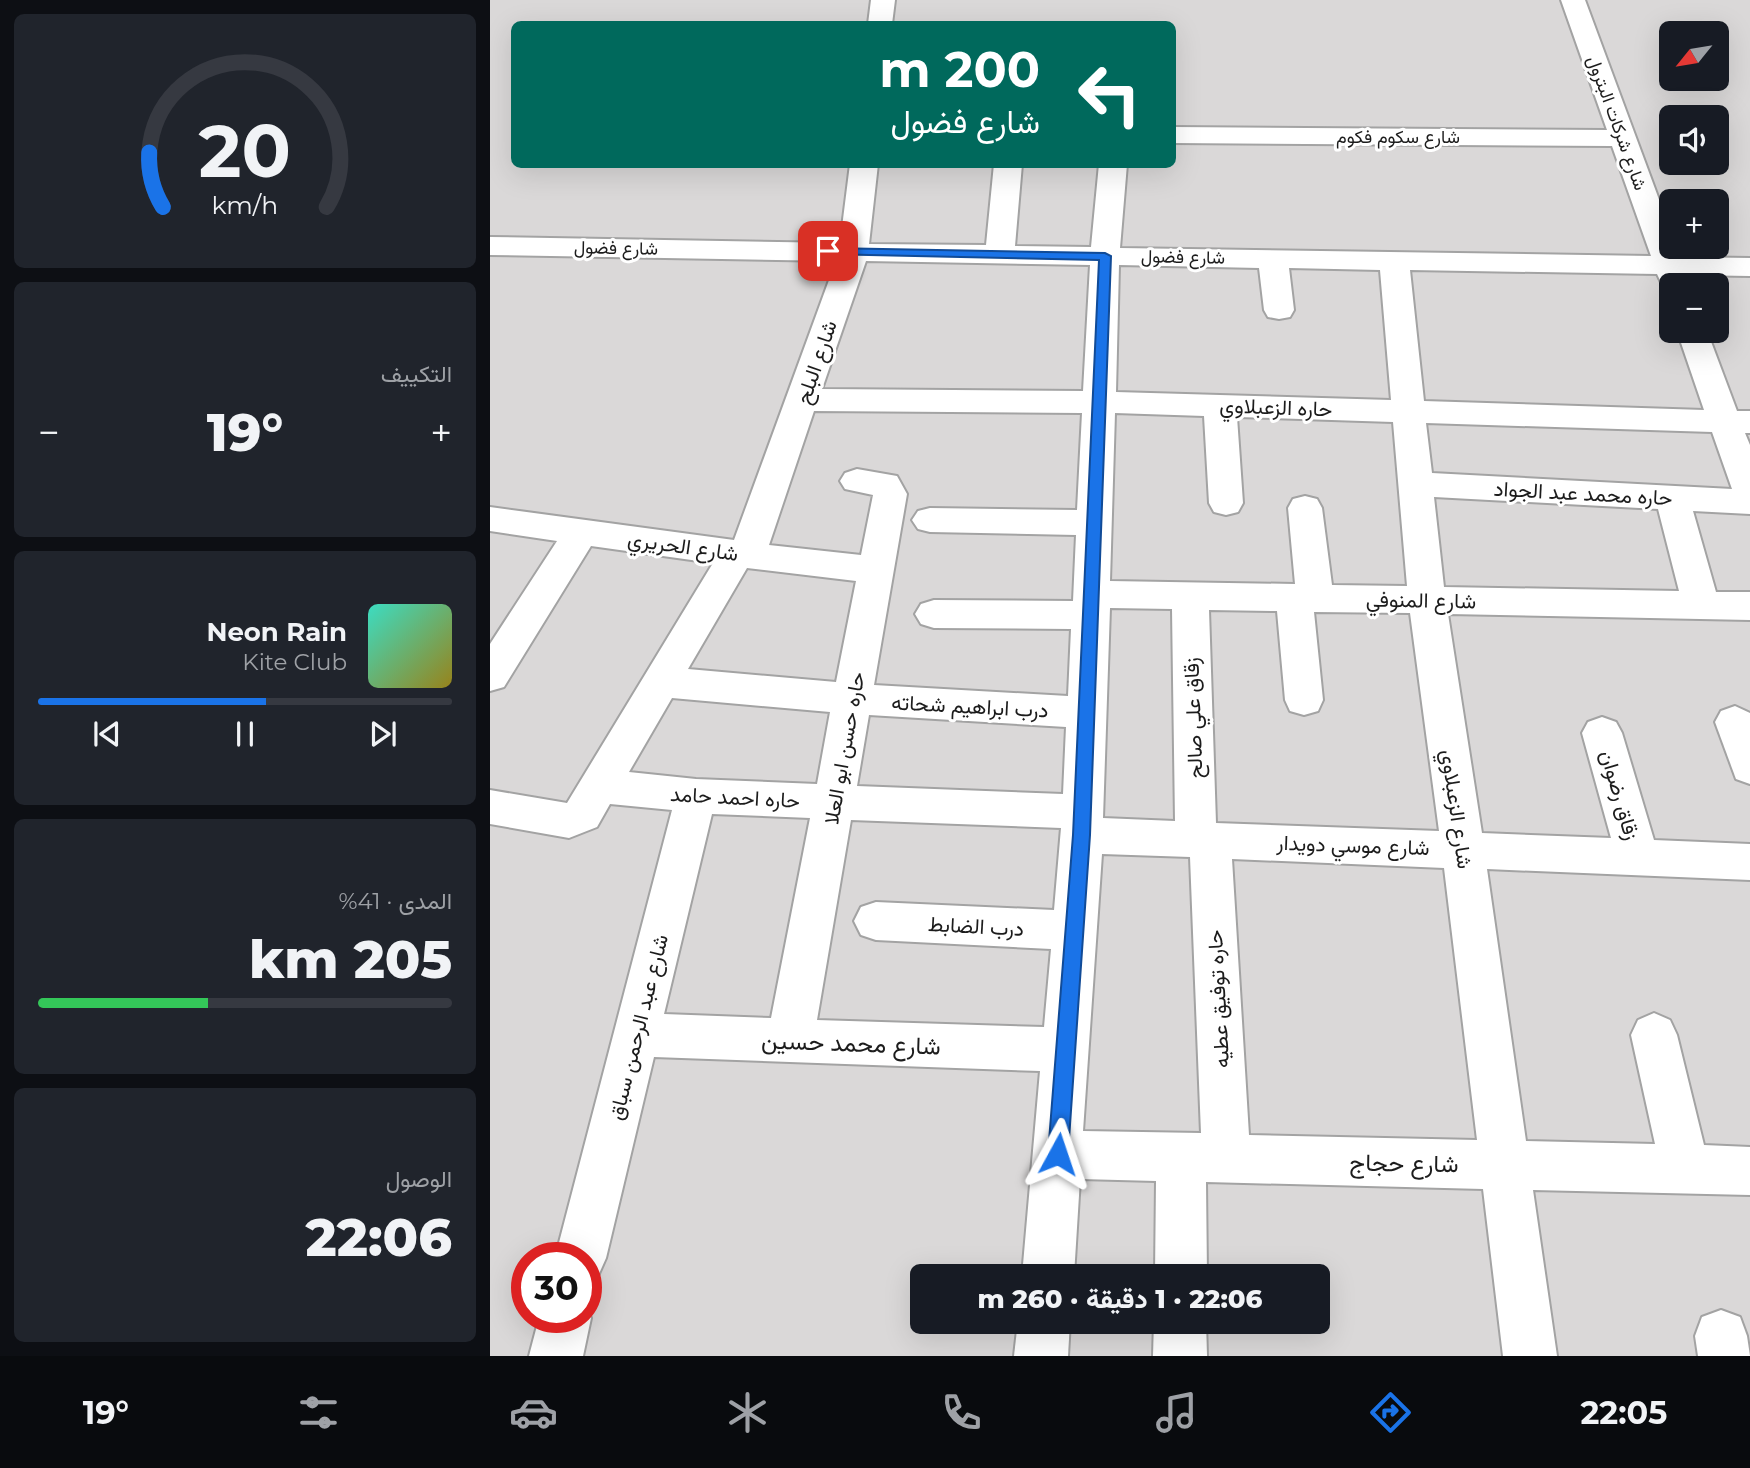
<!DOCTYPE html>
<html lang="ar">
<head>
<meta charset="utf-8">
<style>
  body { margin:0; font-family:Montserrat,Vazirmatn,sans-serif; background:#20242c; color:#f1f3f6; direction:rtl; height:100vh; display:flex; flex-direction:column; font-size:26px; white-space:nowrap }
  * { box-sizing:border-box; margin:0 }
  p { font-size:23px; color:#9ea1a6 }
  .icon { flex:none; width:38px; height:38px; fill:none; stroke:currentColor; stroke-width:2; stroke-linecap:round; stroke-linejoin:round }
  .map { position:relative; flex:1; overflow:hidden; direction:ltr }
  .side { display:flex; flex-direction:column; gap:14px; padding:14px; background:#0d0f14; width:490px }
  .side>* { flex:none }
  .banner { position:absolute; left:21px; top:21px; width:665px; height:147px; border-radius:10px; box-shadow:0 7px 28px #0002; direction:rtl; background:#00695c; color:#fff; overflow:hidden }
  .needle { width:46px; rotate:240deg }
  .fabs { position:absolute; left:1169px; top:21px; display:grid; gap:14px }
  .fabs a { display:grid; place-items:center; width:70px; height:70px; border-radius:10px; background:#171b24; box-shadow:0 7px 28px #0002; font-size:35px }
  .speed { position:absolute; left:21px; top:1242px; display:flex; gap:14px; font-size:35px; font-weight:700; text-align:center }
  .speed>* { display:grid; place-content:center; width:91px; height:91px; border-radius:50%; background:#171b24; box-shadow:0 7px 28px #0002; line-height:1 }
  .speed .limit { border:10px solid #d22; background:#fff; color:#111 }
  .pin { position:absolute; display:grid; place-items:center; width:60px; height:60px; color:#fff; margin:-30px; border-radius:14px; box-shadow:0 4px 10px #0006 }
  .me { position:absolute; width:77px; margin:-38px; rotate:5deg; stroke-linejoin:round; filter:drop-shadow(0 0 5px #0008) }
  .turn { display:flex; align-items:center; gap:24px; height:147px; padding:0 21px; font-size:32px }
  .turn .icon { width:91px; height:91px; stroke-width:2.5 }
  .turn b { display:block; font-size:49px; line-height:60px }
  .big { font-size:52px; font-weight:800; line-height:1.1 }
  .side .tile { flex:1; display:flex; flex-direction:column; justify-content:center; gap:10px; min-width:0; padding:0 24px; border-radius:10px; background:#20242c }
  .side .dial { align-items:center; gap:0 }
  .dial svg { height:182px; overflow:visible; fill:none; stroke:#363941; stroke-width:7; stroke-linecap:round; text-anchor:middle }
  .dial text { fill:#f1f3f6; stroke:none }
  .song { display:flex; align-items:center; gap:21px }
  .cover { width:84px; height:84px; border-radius:10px; background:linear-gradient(135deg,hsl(170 70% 55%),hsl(50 70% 35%)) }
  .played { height:7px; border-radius:4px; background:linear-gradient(90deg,#1a73e8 55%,#363941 55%) }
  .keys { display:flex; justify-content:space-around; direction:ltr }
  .heat { display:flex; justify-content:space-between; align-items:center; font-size:38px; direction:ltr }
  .charge { height:10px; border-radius:5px; background:linear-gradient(90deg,#34c759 41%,#363941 0) }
  .trip { position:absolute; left:420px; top:1264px; width:420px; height:70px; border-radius:10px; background:#171b24; box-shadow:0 7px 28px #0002; font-weight:800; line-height:70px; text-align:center; direction:rtl }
  .tabs { display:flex; height:112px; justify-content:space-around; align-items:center; background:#090b0e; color:#9ea1a6 }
  .tabs .icon { width:49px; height:49px }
  .tabs .current { color:#1a73e8 }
  .tabs b { font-size:32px; color:#f1f3f6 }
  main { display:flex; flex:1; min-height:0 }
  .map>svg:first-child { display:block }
</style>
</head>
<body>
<main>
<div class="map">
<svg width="1260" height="1356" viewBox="0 0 1260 1356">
  <rect width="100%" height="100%" fill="#eee9e0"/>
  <path fill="#dad8d8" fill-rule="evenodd" d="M0 0H1260V1356H0ZM24 24H682V164H24ZM1181 33H1227V79H1181ZM1181 117H1227V163H1181ZM1181 201H1227V247H1181ZM1181 285H1227V331H1181ZM37 1258H96V1318H37ZM432 1276H828V1321H432Z"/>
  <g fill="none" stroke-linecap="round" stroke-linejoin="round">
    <g stroke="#a3a3a3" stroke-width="4">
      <g id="minor">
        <path d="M381 0H405L402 24H378Z"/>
        <path d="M1071 0H1095L1181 232V247H1187L1191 257 1260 258V276L1197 275 1201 285H1181V293L1175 291 1167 274 920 270 934 401 1214 410 1187 331H1217L1247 411H1260V433H1255L1260 445V514L1203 511 1226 592H1260V620L958 614 992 833 1121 838 1092 733 1098 722 1112 717 1126 722 1132 733 1164 840 1260 844V880L997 869 1036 1141 1165 1144 1141 1035 1148 1020 1164 1013 1180 1020 1187 1035 1214 1145 1260 1147V1195L1043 1190 1067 1356H1013L993 1189 716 1182 717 1276H665L666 1181 590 1179 584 1276H532L550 1071 164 1057 116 1258 108 1276 96 1281V1258H65L182 810 120 804 107 827 79 838 0 824V790L77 803 223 563 101 546 14 687 0 691V644L67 541 0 531V507L244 540 346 261 0 255V237L350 243 360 164H388L379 244 496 245 504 164H532L525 246 601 247 609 164H637L630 248 1161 256 1122 146 682 143V127L1117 130ZM376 261 600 265 593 391 332 389ZM629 265 769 268 774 310 778 317 789 319 800 317 804 310 799 268 890 270 901 400 626 392ZM324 411 592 413 587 510 440 508 428 511 422 520 428 529 440 532 586 535 583 601 444 600 431 604 425 614 431 624 444 628 581 629 578 696 384 685 417 494 407 476 367 469 355 473 350 481 355 489 383 495 371 555 279 545ZM625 413 714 416 719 503 724 512 736 515 748 512 753 503 747 417 903 422 917 586 842 585 832 508 827 499 815 496 803 499 798 508 805 584 620 581ZM936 423 1222 432 1242 489 942 473ZM944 497 1168 509 1189 591 954 587ZM257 568 366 581 346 682 198 669ZM620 608 682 609 685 821 613 818ZM719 610 787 611 795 700 800 711 814 715 828 711 833 700 824 612 920 613 949 831 726 823ZM182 698 340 712 327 784 206 779 139 772ZM379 715 576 727 573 794 367 786ZM222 814 320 818 281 1018 174 1014ZM361 820 571 828 564 910 386 902 371 907 364 921 371 935 386 940 561 949 554 1027 327 1020ZM612 854 700 857 711 1133 593 1131ZM742 859 954 868 987 1140 759 1135Z"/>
        <path d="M1245 706 1260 713V784L1246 779 1225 722 1231 711Z"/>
        <path d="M96 1306 101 1318 93 1356H39L49 1318H96Z"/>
        <path d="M1231 1310 1250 1317 1257 1336 1260 1356H1208L1205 1336 1212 1317Z"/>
        <path d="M528 1321H580L578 1356H524Z"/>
        <path d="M664 1321H716L717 1356H663Z"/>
      </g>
    </g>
    <use href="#minor" fill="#fff" fill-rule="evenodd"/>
  </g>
  <path fill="#1a73e8" stroke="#114b97" stroke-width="2" d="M338 248 615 253 621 256 600 835 578 1154 575 1161 568 1164 561 1161 558 1154 583 835 609 260 334 254V249Z"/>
  <g text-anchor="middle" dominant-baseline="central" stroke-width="6" stroke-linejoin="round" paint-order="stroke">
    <g font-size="18" fill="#1c1c1c" stroke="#fff">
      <text transform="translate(1127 123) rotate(70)">شارع شركات البترول</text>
      <text x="908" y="137">شارع سكوم فكوم</text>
      <text transform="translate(126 248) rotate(1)">شارع فضول</text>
      <text transform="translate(693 257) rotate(1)">شارع فضول</text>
    </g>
    <g font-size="21" fill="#1c1c1c" stroke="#fff">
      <text transform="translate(326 362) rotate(-71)">شارع البلح</text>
      <text transform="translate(786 407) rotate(2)">حاره الزعبلاوي</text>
      <text transform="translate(1093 493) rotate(3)">حاره محمد عبد الجواد</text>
      <text transform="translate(193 546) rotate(8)">شارع الحريري</text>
      <text transform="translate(931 600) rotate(1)">شارع المنوفي</text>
      <text transform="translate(480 706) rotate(3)">درب ابراهيم شحاته</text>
      <text transform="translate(703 718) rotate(-92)">زقاق علي صالح</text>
      <text transform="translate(354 748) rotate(-80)">حاره حسن ابو العلا</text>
      <text transform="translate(1130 795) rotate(74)">زقاق رضوان</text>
      <text transform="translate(245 797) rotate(3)">حاره احمد حامد</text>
      <text transform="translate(967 809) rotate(82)">شارع الزعبلاوي</text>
      <text transform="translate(863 845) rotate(2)">شارع موسي دويدار</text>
      <text transform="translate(486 926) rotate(3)">درب الضابط</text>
      <text transform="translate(728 999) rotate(-93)">حاره توفيق عطيه</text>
      <text transform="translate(148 1027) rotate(-76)">شارع عبد الرحمن سباق</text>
    </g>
    <g font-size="24" fill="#1c1c1c" stroke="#fff">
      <text transform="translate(361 1043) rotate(2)">شارع محمد حسين</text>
      <text transform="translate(914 1163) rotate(1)">شارع حجاج</text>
    </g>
  </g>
</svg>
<div class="fabs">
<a><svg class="needle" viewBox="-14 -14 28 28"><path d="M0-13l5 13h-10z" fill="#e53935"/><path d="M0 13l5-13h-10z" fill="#9ea1a6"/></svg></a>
<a><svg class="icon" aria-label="sound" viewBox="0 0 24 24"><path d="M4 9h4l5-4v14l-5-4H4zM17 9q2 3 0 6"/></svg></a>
<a>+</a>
<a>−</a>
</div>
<div class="speed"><div class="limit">30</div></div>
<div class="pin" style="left:338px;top:251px;background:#d93025"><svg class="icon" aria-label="arrive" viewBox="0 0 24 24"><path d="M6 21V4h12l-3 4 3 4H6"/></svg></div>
<svg class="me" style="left:568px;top:1154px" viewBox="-20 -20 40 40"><path d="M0-17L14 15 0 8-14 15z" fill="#1a73e8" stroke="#fff" stroke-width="4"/></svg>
<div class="trip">22:06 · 1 دقيقة · 260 m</div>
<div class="banner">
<div class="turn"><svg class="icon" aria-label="left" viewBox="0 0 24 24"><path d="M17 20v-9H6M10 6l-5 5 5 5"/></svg><div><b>200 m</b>شارع فضول</div></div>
</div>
</div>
<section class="side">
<div class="tile dial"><svg viewBox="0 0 100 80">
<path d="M14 69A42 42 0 1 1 86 69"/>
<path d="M14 69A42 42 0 0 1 8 45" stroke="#1a73e8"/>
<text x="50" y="56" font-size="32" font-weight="700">20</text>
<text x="50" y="72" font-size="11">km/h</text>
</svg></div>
<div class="tile"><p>التكييف</p>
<div class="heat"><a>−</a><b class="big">19°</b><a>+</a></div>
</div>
<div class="tile">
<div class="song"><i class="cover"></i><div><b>Neon Rain</b><p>Kite Club</p></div></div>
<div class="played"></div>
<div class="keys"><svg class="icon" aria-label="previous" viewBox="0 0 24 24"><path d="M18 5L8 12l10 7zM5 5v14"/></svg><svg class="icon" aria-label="pause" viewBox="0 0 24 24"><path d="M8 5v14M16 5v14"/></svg><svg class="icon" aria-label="next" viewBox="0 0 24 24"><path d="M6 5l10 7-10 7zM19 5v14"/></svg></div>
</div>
<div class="tile"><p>المدى · 41%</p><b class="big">205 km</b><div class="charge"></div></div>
<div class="tile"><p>الوصول</p><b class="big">22:06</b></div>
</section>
</main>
<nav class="tabs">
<b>22:05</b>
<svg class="icon current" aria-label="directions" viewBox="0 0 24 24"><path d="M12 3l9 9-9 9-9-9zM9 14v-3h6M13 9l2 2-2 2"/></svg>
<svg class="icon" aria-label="music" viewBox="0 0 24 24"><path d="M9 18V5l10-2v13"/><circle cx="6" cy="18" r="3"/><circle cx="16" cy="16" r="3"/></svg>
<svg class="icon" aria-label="phone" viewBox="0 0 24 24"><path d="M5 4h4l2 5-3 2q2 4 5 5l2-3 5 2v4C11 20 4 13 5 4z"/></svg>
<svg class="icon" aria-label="climate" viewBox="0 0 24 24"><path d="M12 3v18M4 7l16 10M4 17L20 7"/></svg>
<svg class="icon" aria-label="car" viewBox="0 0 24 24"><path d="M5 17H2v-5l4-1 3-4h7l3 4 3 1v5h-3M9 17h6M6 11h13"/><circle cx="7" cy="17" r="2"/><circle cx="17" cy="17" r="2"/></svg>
<svg class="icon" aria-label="filters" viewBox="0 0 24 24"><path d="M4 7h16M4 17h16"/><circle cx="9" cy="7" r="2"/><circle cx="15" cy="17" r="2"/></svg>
<b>19°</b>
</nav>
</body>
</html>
